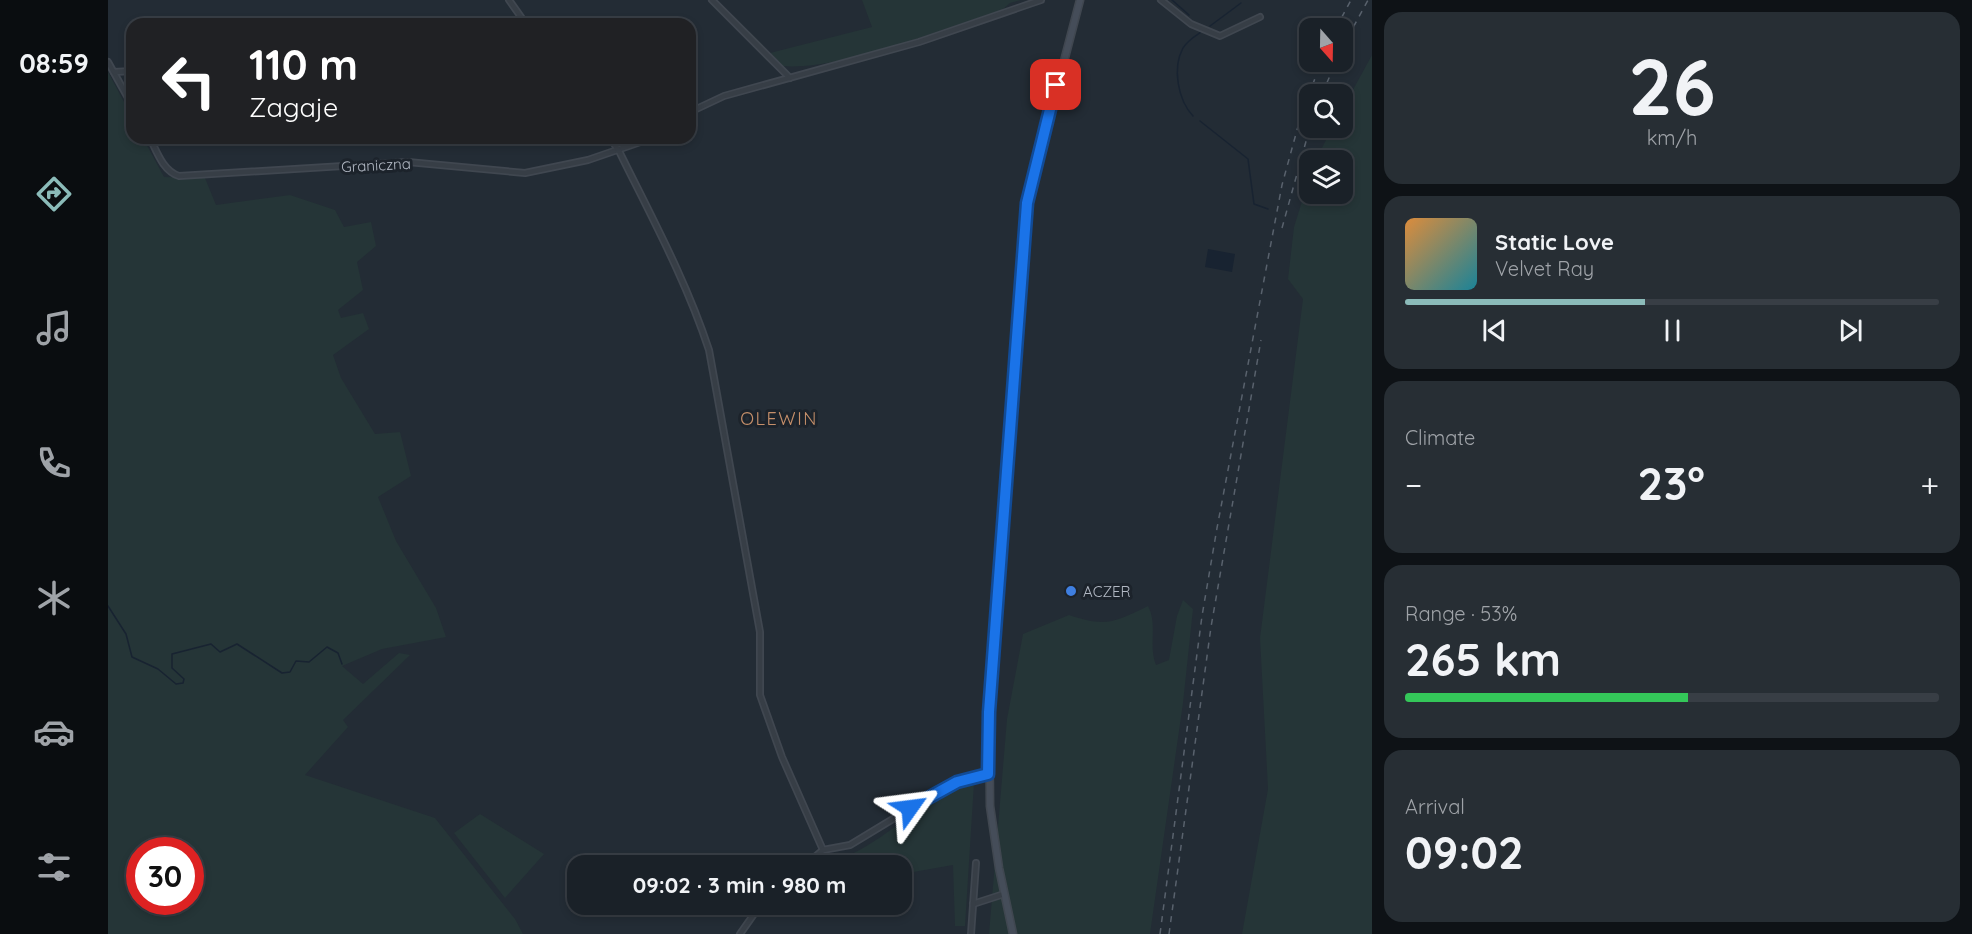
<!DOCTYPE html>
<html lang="en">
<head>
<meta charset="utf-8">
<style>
  body { margin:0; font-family:Quicksand,sans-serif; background:#272e34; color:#f1f3f6; height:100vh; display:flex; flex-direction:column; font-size:22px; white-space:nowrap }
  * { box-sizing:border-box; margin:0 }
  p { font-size:20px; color:#9fa3a8 }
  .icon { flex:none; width:33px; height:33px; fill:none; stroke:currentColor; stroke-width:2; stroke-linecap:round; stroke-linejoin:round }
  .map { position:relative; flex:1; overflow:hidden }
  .sheet { display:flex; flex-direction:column; gap:12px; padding:12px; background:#0e1216; width:600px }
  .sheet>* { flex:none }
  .hud { position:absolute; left:18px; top:18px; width:570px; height:126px; border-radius:18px; box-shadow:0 3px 9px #0003,0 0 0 2px #383e45; background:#202124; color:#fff; overflow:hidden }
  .needle { width:39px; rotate:160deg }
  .controls { position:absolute; left:1191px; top:18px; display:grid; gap:12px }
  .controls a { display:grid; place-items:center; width:54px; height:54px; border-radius:12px; background:#1a2128; box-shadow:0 3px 9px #0003,0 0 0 2px #383e45; font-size:30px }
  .speed { position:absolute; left:18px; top:837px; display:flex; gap:12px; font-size:30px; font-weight:700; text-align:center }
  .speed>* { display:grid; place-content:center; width:78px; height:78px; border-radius:50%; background:#1a2128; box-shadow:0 3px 9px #0003,0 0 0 2px #383e45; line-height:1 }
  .speed .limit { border:9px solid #d22; background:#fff; color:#111 }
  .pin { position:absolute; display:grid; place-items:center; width:51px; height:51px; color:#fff; margin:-26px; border-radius:12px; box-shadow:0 3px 9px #0006 }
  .me { position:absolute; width:66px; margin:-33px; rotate:59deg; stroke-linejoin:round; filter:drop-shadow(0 0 4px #0008) }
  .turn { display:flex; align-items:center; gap:21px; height:126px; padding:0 24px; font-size:27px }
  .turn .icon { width:78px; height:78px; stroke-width:2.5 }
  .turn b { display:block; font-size:42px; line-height:51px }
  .big { font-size:45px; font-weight:700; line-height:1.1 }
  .sheet .tile { flex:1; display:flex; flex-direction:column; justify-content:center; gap:9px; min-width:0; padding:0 21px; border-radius:18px; background:#272e34 }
  .sheet .dial { align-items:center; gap:0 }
  .dial b { font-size:78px; line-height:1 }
  .song { display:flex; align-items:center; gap:18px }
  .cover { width:72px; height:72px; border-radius:9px; background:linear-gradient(135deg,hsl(30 70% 55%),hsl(190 70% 35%)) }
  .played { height:6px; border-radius:3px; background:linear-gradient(90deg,#8bbbb9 45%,#383e45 45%) }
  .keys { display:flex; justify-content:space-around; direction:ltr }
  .heat { display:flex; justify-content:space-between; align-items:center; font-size:33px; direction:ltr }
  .charge { height:9px; border-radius:4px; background:linear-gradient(90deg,#34c759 53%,#383e45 0) }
  .trip { position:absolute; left:459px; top:855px; width:345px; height:60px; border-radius:18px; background:#1a2128; box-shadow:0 3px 9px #0003,0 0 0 2px #383e45; font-weight:700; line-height:60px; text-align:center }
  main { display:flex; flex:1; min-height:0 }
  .dock { display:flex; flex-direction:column; width:108px; justify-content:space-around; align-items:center; background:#0a0d10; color:#9fa3a8 }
  .dock .icon { width:42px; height:42px }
  .dock .selected { color:#8bbbb9 }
  .dock b { font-size:27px; color:#f1f3f6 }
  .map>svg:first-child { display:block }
</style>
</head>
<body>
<main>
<nav class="dock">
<b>08:59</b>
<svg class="icon selected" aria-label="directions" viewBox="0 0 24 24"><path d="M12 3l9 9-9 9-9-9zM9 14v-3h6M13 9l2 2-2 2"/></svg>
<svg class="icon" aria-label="music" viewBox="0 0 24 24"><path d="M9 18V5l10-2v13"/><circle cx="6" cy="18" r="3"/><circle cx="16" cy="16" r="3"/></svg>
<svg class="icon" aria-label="phone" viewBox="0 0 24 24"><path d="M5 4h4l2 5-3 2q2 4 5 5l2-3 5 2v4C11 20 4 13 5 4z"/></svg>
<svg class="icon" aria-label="climate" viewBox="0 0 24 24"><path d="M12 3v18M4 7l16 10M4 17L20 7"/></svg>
<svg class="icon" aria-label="car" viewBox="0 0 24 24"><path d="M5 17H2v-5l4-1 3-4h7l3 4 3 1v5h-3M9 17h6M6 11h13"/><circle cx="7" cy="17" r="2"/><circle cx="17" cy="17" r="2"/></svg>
<svg class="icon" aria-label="filters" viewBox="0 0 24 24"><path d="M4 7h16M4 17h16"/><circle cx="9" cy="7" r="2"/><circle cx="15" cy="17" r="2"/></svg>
</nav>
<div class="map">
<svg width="1264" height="934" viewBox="0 0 1264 934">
  <rect width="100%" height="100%" fill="#232c35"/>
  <g fill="#253537" fill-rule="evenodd">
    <path d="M754 0H913L902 3 894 10C836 28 733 71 674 66L662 53 764 27Z"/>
    <path d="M1264 55V934H1134L1160 789 1152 638 1195 299 1180 279 1186 227 1201 179 1202 194H1234V160H1208L1224 128H1234L1235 108Z"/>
    <path d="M0 72 24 117V138H35L56 177 97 178 108 205 182 195 227 210 236 227 263 222 268 246 249 262 255 290 230 310 233 318 255 313 261 329 225 355 233 378 267 434 292 432 303 476 270 497 288 541 328 608 338 637 274 649 234 666 255 684 291 653 302 655 235 720 240 727 197 775 327 818 407 919 415 934H0ZM32 850H82V902H32Z"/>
    <path d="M1075 600 1085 609 1075 703 1042 934H881L899 719 915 634 961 615C997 627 1006 623 1040 606 1050 625 1040 645 1048 665L1061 660 1069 616Z"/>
    <path d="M866 783 857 926H847L845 865 794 874V866L708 865C725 853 728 861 742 855 784 835 819 796 866 783Z"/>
    <path d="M372 814 436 854 397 898 346 833Z"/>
  </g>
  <path fill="#182331" d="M1100 249 1127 254 1124 272 1097 267Z"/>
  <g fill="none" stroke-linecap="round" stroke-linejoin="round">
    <g stroke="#182331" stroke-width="1.5">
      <path d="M1064 0 1081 15"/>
      <path d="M1102 26 1133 3"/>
      <path d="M1085 116C1070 100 1064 68 1075 48 1079 41 1087 36 1093 32"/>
      <path d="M1092 121 1140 159 1146 204 1160 209"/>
      <path d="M0 606 18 634 24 657 50 669 68 684 75 683 76 679 64 668V654L103 644 112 652 129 644 174 673 182 672 188 661 201 662 219 647 230 653 234 664"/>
    </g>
    <g stroke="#404750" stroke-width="8">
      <g id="minor">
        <path d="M401 0 418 24"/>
        <path d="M604 0 682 78"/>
        <path d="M1053 0 1083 24 1112 36 1152 17"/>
        <path d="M0 62 24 105"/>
        <path d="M6 72 24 71"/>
        <path d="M582 112 616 96 811 42 933 0"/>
        <path d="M42 138C49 152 55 171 71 176L300 162 417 173 480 160 544 138"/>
        <path d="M502 138 511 151C543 216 578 280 601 350L652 632V695L674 757 715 850"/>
        <path d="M696 866 715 850 742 845 836 788 862 777 880 774"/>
        <path d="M865 904 896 894"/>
        <path d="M632 934 653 904"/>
        <path d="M863 934 868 863"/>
      </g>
    </g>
    <g stroke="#404750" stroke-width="9">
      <path id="secondary" d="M905 934 891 868 882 806 881 712 919 203 972 0"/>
    </g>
    <use href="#minor" stroke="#373e46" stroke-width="4.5"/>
    <use href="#secondary" stroke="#454d59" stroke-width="6"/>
    <g stroke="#59626d" stroke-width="1.5" stroke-dasharray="6 6" stroke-linecap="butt">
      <path d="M1228 28 1243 0"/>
      <path d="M1234 48 1260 0"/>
      <path d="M1214 94 1228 62"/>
      <path d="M1174 228 1202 127"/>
      <path d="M1052 934 1094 616 1109 528 1174 185 1192 119 1213 62"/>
      <path d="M1061 934 1103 627 1153 340"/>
    </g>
  </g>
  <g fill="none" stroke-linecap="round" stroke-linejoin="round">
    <g stroke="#114b97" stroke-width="15">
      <path id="route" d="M802 808 849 782 880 774 881 712 919 203 948 85"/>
    </g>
    <use href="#route" stroke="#1a73e8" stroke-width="10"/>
  </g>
  <circle fill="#3f7fe0" stroke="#1c232b" stroke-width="2" cx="963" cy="591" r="6"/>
  <g text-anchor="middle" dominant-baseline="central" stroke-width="6" stroke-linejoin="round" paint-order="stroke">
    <g font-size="15" fill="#b1b8c3" stroke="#1c232b">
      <text transform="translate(268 165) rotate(-3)">Graniczna</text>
    </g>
    <g font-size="15" fill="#b1b8c3" stroke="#1c232b" text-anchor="start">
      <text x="975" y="591">ACZER</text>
    </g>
    <g font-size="18" letter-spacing="1.5" fill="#c58f6a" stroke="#1c232b">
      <text x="671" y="418">OLEWIN</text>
    </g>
  </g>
</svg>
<div class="controls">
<a><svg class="needle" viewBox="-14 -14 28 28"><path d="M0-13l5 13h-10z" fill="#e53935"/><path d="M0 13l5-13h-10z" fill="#9fa3a8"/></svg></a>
<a><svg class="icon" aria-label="search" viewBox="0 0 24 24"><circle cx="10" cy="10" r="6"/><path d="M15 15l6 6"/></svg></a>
<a><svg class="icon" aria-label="layers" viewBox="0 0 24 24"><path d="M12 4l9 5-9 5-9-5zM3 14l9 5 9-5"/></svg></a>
</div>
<div class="speed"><div class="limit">30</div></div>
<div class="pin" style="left:948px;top:85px;background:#d93025"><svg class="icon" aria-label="arrive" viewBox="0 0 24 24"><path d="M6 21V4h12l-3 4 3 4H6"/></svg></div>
<svg class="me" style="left:802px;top:808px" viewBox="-20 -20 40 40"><path d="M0-17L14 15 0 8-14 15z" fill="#1a73e8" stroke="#fff" stroke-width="4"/></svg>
<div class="trip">09:02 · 3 min · 980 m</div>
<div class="hud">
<div class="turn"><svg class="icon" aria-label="left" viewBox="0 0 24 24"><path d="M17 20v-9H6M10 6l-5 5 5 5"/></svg><div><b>110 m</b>Zagaje</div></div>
</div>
</div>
<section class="sheet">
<div class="tile dial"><b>26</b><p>km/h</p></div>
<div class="tile">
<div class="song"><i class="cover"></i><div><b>Static Love</b><p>Velvet Ray</p></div></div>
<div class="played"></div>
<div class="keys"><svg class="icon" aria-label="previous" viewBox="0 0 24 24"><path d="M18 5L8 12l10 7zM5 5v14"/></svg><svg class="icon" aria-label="pause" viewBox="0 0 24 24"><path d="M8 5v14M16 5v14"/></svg><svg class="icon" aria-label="next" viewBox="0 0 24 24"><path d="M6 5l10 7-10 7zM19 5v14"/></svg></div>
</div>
<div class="tile"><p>Climate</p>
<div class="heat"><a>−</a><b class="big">23°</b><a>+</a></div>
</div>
<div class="tile"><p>Range · 53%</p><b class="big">265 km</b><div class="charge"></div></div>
<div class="tile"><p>Arrival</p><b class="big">09:02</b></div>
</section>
</main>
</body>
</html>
